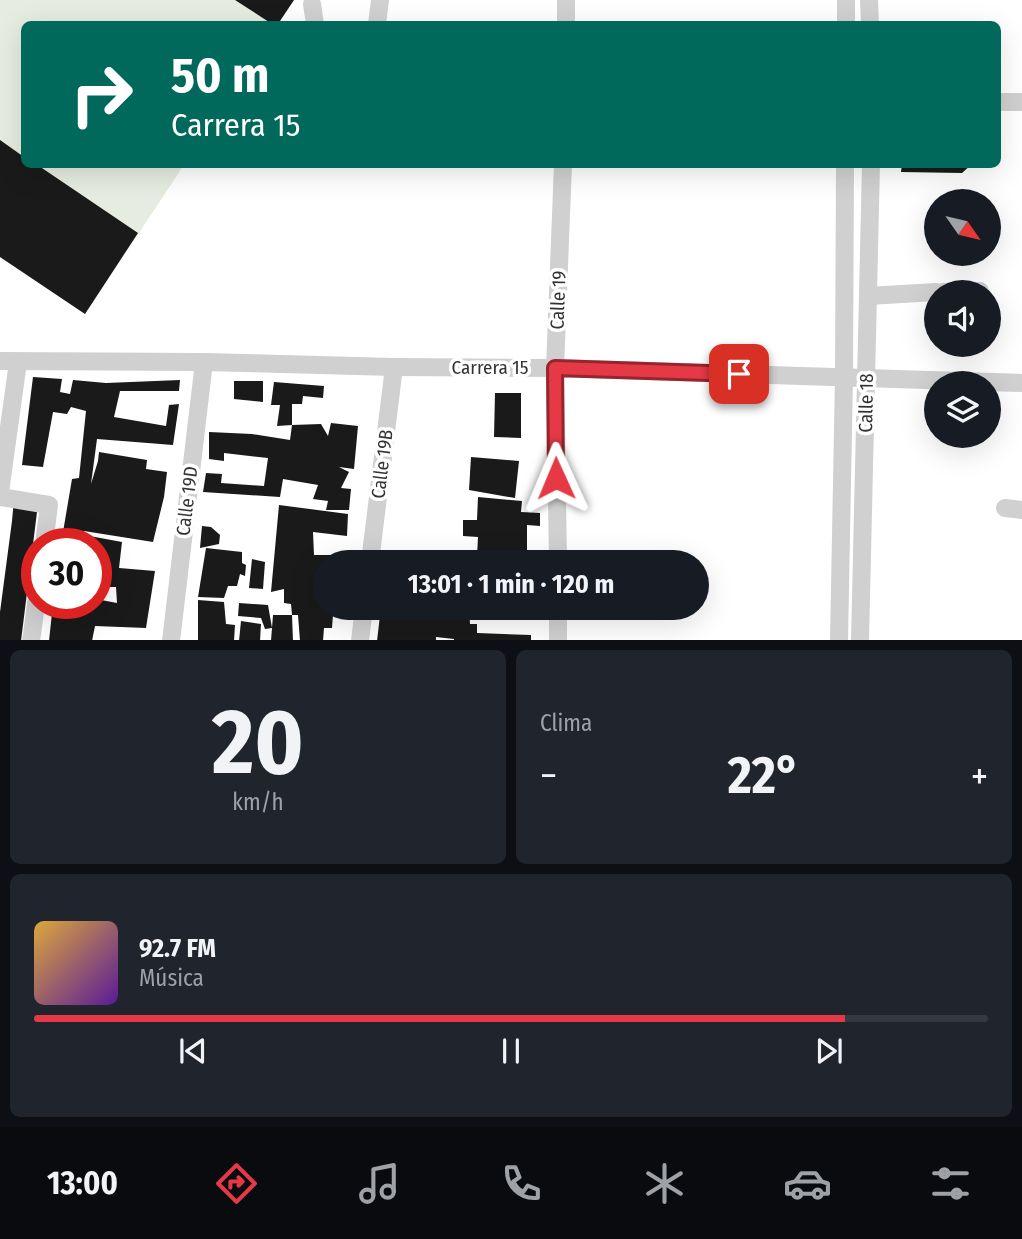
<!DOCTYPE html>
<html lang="es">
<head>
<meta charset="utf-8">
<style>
  body { margin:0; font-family:"Fira Sans Condensed",sans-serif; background:#20242c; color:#f1f3f6; height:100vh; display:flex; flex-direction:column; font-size:26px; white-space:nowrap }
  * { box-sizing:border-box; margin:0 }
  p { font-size:23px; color:#9ea1a6 }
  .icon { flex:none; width:38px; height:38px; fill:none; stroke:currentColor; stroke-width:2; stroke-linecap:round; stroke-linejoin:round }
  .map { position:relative; height:640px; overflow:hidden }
  .drawer { display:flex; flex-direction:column; gap:10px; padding:10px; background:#0d0f14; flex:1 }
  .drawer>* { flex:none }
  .hud { position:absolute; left:21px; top:21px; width:980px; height:147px; border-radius:10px; box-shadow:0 7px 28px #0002; background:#00695c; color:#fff; overflow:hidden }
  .needle { width:46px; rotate:124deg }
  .fabs { position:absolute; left:924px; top:189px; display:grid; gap:14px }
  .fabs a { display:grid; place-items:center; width:77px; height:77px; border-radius:50%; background:#171b24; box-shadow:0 7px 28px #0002; font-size:35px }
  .speed { position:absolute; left:21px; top:528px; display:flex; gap:14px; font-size:35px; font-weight:700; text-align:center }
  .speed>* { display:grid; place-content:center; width:91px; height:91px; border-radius:50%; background:#171b24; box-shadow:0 7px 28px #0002; line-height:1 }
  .speed .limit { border:10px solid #d22; background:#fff; color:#111 }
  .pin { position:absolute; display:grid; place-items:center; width:60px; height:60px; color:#fff; margin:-30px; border-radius:14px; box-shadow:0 4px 10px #0006 }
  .me { position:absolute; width:77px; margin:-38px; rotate:359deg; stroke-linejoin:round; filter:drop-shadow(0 0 5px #0008) }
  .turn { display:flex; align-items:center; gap:24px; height:147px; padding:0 35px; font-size:32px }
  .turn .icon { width:91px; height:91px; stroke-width:2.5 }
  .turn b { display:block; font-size:49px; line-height:60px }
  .big { font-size:52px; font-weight:700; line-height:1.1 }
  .drawer .widget { flex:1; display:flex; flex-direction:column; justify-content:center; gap:10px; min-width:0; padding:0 24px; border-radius:10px; background:#20242c }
  .drawer .dial { align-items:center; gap:0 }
  .dial b { font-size:91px; line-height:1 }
  .song { display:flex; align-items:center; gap:21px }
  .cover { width:84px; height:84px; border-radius:10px; background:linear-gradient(135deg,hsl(40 70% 55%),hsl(270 70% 35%)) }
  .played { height:7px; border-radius:4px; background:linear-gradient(90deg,#e63946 85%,#363941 85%) }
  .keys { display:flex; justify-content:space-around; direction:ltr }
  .heat { display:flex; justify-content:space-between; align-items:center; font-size:38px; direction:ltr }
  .drawer .tiles { flex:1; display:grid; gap:10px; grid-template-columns:1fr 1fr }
  .widget:last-child { grid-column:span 2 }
  .trip { position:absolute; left:313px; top:550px; width:396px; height:70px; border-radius:35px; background:#171b24; box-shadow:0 7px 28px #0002; font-weight:700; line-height:70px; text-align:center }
  .dock { display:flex; height:112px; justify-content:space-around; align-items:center; background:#090b0e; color:#9ea1a6 }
  .dock .icon { width:49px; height:49px }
  .dock .current { color:#e63946 }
  .dock b { font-size:32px; color:#f1f3f6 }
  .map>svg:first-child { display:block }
</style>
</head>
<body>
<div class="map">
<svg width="1022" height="641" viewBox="0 0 1022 641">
  <rect width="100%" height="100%" fill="#fff"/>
  <path fill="#e6ecdf" d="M0 0H294L278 24H24V164L184 165 85 314 0 257Z"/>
  <g fill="#1a1a1a">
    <path d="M235 0H294L278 24H272Z"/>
    <path d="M0 140 24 157V164H36L138 233 85 314 0 257Z"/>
    <path d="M902 164H972L962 173 901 172Z"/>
    <path d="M33 377 62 379 60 392 70 394 73 380 106 383 180 380 179 391H120L114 417 166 426 169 405 179 404 173 445 97 439 91 484 98 461 99 452 147 460 146 469 167 472 164 497 153 542 84 531V535L122 542 119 568 155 571 146 628 95 626 92 641H49L53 604H96V599L117 603 116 587H107V568L96 567V544H61L72 479 79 478 86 411 71 407 67 414 53 412 43 467 22 465Z"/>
    <path d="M234 381H263V402L234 399Z"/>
    <path d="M274 382 324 386 323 398 303 396 302 404H292V425L277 426 280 405H271Z"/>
    <path d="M495 393H521V438L494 437Z"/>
    <path d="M331 423 358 426 354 469 339 467 349 472 341 488 351 489 349 510H326L328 501 313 499 318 485 283 479 280 497 203 492 206 473 222 474 221 483 264 486 268 458 224 453V461L209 459V432L252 434 290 440 292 425 321 424 328 436Z"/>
    <path d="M471 457 519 461 515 498 469 490Z"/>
    <path d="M478 497 522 501 521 512 540 513V526L527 525V556H477L478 537 463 536V520H477Z"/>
    <path d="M14 499 38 504 21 641H0V612L12 521Z"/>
    <path d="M279 505 348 514 347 536 313 532 314 555H331L329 562H326V607H334L333 615 332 628H324L323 641H300L298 615H292L291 604 284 603V589L271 592Z"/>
    <path d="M202 526 211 527 220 535 219 544 200 548Z"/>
    <path d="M206 548 242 552V563L246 565 245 576 240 574 237 586H228L224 598 198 597Z"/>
    <path d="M252 559 265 562 263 589 249 588Z"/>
    <path d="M198 600 224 602 226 624 235 625 234 641H198Z"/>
    <path d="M239 603 268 605 272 628 265 629 261 618 238 616Z"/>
    <path d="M381 607H469L470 624H477V633L531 635V641H454V639L436 637V641H377Z"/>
    <path d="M486 607H528V611L486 612Z"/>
    <path d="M273 615H292L293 641H271Z"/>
    <path d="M241 621 261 624 260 641H239Z"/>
  </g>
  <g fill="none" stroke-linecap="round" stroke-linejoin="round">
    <g stroke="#d0d0d0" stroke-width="18">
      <path d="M869 0 870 24"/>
      <path d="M312 4 315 24"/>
      <path d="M377 24 380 0"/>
      <path d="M566 24V0"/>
      <path d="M846 24V0"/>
      <path d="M998 102H1022"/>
      <path d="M943 292 980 291"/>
      <path d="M868 296 936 292"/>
      <path d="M0 361 204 362 394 367 555 368 1022 383"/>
      <path d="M0 492 18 362"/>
      <path d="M0 497 49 505 44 544"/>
      <path d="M1005 508 1022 510"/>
      <path d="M370 562 394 367"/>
      <path d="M558 562 555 368 563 164"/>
      <path d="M558 607V641"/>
      <path d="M31 641 37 598"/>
      <path d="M171 641 204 362"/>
      <path d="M360 641 364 607"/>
      <path d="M839 641 844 377 845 164"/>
      <path d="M860 641 871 164"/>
    </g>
  </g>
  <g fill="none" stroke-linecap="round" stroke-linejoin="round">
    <g stroke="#96252e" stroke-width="18">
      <path id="route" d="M556 478 555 368 739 374"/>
    </g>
    <use href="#route" stroke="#e63946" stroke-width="12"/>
  </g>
  <g text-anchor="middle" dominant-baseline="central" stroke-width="7" stroke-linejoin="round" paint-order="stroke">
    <g font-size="19" fill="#333" stroke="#fff">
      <text transform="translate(558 300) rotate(-88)">Calle 19</text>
      <text x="490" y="367">Carrera 15</text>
      <text transform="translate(866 403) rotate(-89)">Calle 18</text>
      <text transform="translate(382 464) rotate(-83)">Calle 19B</text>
      <text transform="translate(187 501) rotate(-83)">Calle 19D</text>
    </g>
  </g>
</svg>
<div class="fabs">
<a><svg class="needle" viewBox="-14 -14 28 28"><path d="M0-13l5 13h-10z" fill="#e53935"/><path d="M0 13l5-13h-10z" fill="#9ea1a6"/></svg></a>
<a><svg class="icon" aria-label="sound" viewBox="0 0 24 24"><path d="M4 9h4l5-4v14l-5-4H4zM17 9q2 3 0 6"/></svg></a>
<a><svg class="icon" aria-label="layers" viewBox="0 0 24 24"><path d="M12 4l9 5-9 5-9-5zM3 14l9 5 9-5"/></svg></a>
</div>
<div class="speed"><div class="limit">30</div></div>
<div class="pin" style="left:739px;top:374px;background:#d93025"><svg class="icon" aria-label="arrive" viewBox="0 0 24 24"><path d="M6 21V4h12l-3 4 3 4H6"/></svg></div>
<svg class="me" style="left:556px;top:478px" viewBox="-20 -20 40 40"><path d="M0-17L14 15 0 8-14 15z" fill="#e63946" stroke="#fff" stroke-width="4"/></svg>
<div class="trip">13:01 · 1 min · 120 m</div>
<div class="hud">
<div class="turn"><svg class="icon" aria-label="right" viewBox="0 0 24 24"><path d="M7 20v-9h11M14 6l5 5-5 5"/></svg><div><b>50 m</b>Carrera 15</div></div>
</div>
</div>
<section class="drawer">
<div class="tiles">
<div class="widget dial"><b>20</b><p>km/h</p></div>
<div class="widget"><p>Clima</p>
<div class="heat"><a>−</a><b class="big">22°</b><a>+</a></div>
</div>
<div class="widget">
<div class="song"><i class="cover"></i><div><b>92.7 FM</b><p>Música</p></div></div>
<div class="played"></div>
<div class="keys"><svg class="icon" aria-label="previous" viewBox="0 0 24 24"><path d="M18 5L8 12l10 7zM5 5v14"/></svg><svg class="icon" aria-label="pause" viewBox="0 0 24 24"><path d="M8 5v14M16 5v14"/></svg><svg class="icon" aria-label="next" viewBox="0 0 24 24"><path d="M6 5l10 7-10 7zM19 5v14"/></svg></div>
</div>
</div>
</section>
<nav class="dock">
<b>13:00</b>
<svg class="icon current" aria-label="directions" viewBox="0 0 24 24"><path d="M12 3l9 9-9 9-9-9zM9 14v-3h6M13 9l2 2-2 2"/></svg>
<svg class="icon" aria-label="music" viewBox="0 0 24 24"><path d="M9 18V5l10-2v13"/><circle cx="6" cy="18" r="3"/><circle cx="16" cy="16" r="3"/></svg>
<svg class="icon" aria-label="phone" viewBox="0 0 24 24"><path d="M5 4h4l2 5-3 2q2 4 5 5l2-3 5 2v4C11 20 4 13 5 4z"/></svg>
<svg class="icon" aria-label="climate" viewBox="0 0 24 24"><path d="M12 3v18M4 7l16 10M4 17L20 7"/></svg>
<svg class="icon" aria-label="car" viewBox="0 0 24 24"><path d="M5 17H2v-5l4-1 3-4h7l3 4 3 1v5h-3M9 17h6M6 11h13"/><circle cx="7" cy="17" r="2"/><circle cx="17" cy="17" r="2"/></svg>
<svg class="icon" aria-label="filters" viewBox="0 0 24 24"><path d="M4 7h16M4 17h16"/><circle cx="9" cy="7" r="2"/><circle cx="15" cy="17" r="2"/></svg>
</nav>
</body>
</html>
